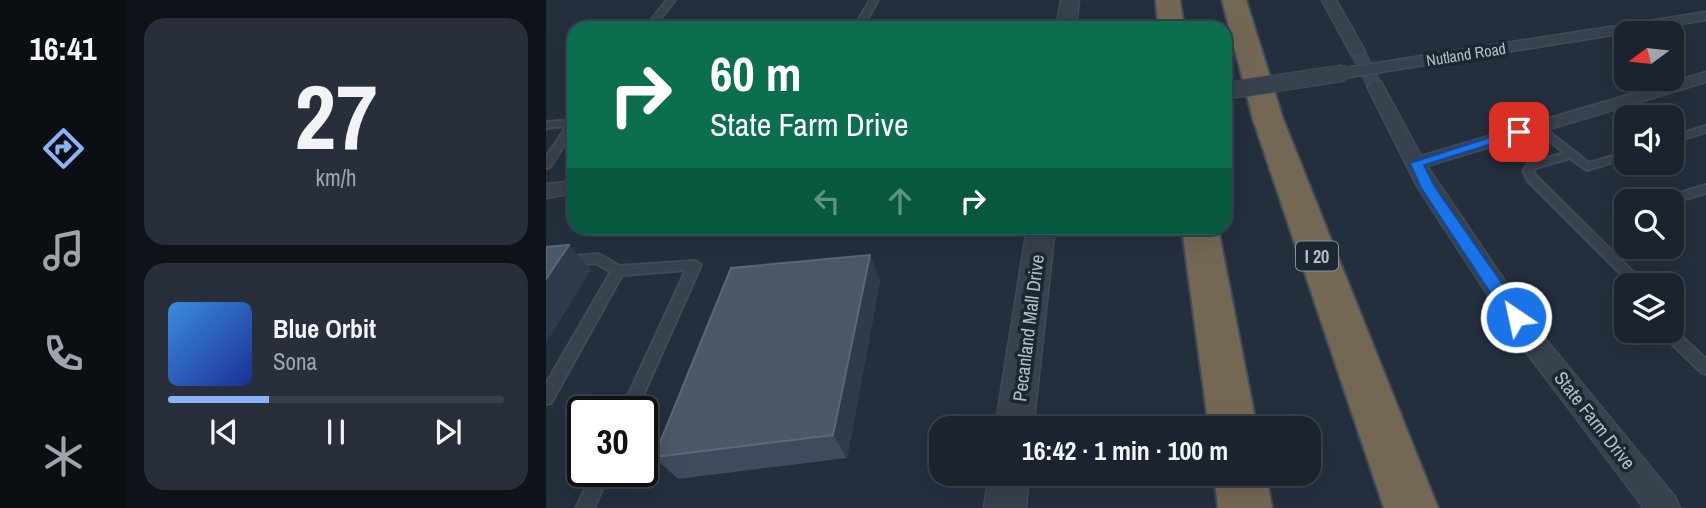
<!DOCTYPE html>
<html lang="en">
<head>
<meta charset="utf-8">
<style>
  body { margin:0; font-family:"Archivo Narrow",sans-serif; background:#282f3a; color:#f1f3f6; height:100vh; display:flex; flex-direction:column; font-size:26px; white-space:nowrap }
  * { box-sizing:border-box; margin:0 }
  p { font-size:23px; color:#a0a4aa }
  .icon { flex:none; width:38px; height:38px; fill:none; stroke:currentColor; stroke-width:2; stroke-linecap:round; stroke-linejoin:round }
  .map { position:relative; flex:1; overflow:hidden }
  .details { display:flex; flex-direction:column; gap:18px; padding:18px; background:#0f1319; width:420px }
  .details>* { flex:none }
  .guide { position:absolute; left:21px; top:21px; width:665px; height:214px; border-radius:21px; box-shadow:0 7px 28px #0002,0 0 0 2px #39404a; background:#0b6e4f; color:#fff; overflow:hidden }
  .needle { width:46px; rotate:255deg }
  .tools { position:absolute; left:1068px; top:21px; display:grid; gap:14px }
  .tools a { display:grid; place-items:center; width:70px; height:70px; border-radius:14px; background:#1b232e; box-shadow:0 7px 28px #0002,0 0 0 2px #39404a; font-size:35px }
  .speed { position:absolute; left:21px; top:396px; display:flex; gap:14px; font-size:35px; font-weight:700; text-align:center }
  .speed>* { display:grid; place-content:center; width:91px; height:91px; border-radius:50%; background:#1b232e; box-shadow:0 7px 28px #0002,0 0 0 2px #39404a; line-height:1 }
  .speed .limit { border:4px solid #111; border-radius:10px; background:#fff; color:#111 }
  .pin { position:absolute; display:grid; place-items:center; width:60px; height:60px; color:#fff; margin:-30px; border-radius:14px; box-shadow:0 4px 10px #0006 }
  .me { position:absolute; width:77px; margin:-38px; rotate:326deg; stroke-linejoin:round; filter:drop-shadow(0 0 5px #0008) }
  .turn { display:flex; align-items:center; gap:24px; height:147px; padding:0 28px; font-size:32px }
  .turn .icon { width:91px; height:91px; stroke-width:2.5 }
  .turn b { display:block; font-size:49px; line-height:60px }
  .lanes { display:flex; align-items:center; height:66px; padding:0 28px; background:#0003; justify-content:center; gap:35px; direction:ltr }
  .lanes .off { opacity:.35 }
  .details .widget { flex:1; display:flex; flex-direction:column; justify-content:center; gap:10px; min-width:0; padding:0 24px; border-radius:21px; background:#282f3a }
  .details .dial { align-items:center; gap:0 }
  .dial b { font-size:91px; line-height:1 }
  .song { display:flex; align-items:center; gap:21px }
  .cover { width:84px; height:84px; border-radius:10px; background:linear-gradient(135deg,hsl(210 70% 55%),hsl(230 70% 35%)) }
  .played { height:7px; border-radius:4px; background:linear-gradient(90deg,#8ab4f8 30%,#39404a 30%) }
  .keys { display:flex; justify-content:space-around; direction:ltr }
  .trip { position:absolute; left:383px; top:416px; width:392px; height:70px; border-radius:21px; background:#1b232e; box-shadow:0 7px 28px #0002,0 0 0 2px #39404a; font-weight:800; line-height:70px; text-align:center }
  main { display:flex; flex:1; min-height:0 }
  .tabs { display:flex; flex-direction:column; width:126px; justify-content:space-around; align-items:center; background:#0b0e12; color:#a0a4aa }
  .tabs .icon { width:49px; height:49px }
  .tabs .selected { color:#8ab4f8 }
  .tabs b { font-size:32px; color:#f1f3f6 }
  .map>svg:first-child { display:block }
</style>
</head>
<body>
<main>
<nav class="tabs">
<b>16:41</b>
<svg class="icon selected" aria-label="directions" viewBox="0 0 24 24"><path d="M12 3l9 9-9 9-9-9zM9 14v-3h6M13 9l2 2-2 2"/></svg>
<svg class="icon" aria-label="music" viewBox="0 0 24 24"><path d="M9 18V5l10-2v13"/><circle cx="6" cy="18" r="3"/><circle cx="16" cy="16" r="3"/></svg>
<svg class="icon" aria-label="phone" viewBox="0 0 24 24"><path d="M5 4h4l2 5-3 2q2 4 5 5l2-3 5 2v4C11 20 4 13 5 4z"/></svg>
<svg class="icon" aria-label="climate" viewBox="0 0 24 24"><path d="M12 3v18M4 7l16 10M4 17L20 7"/></svg>
</nav>
<section class="details">
<div class="widget dial"><b>27</b><p>km/h</p></div>
<div class="widget">
<div class="song"><i class="cover"></i><div><b>Blue Orbit</b><p>Sona</p></div></div>
<div class="played"></div>
<div class="keys"><svg class="icon" aria-label="previous" viewBox="0 0 24 24"><path d="M18 5L8 12l10 7zM5 5v14"/></svg><svg class="icon" aria-label="pause" viewBox="0 0 24 24"><path d="M8 5v14M16 5v14"/></svg><svg class="icon" aria-label="next" viewBox="0 0 24 24"><path d="M6 5l10 7-10 7zM19 5v14"/></svg></div>
</div>
</section>
<div class="map">
<svg width="1160" height="508" viewBox="0 0 1160 508">
  <rect width="100%" height="100%" fill="#242f3e"/>
  <g fill="none" stroke-linecap="round" stroke-linejoin="round">
    <path stroke="#3a4453" stroke-width="16" stroke-dasharray="16 8" stroke-linecap="butt" d="M811 51 829 86"/>
    <g stroke="#414a57" stroke-width="4">
      <g id="service">
        <path d="M121 0H129L107 28H99Z"/>
        <path d="M324 0H332L316 28H308Z"/>
        <path d="M28 120V130L4 167 0 168V157L21 126 0 128V122Z"/>
        <path d="M992 123 1043 163 1080 152V158L1041 170 1024 158 990 168 987 171 991 177 1100 285H1086L982 181 977 171 982 164 1018 153 989 128V124Z"/>
        <path d="M1160 126V132L1125 143V137Z"/>
        <path d="M1160 185V193L1125 203V201H1115L1117 198Z"/>
        <path d="M52 254 74 266 149 261 155 265 90 411H75L140 270 76 275 5 403 0 404V384L65 272 50 263 0 267V259Z"/>
        <path d="M1125 327 1160 359V374L1155 372 1117 335 1115 331H1125Z"/>
        <path d="M48 471H64L48 508H30Z"/>
      </g>
    </g>
    <g stroke="#414a57" stroke-width="3">
      <g id="minor">
        <path d="M776 0H790L819 51 817 54H805Z"/>
        <path d="M1160 12V20L798 78 790 73 798 68Z"/>
        <path d="M1160 72V82L881 166 992 330 1129 497 1134 508H1098L974 344 872 188 821 86 829 81 835 82 875 156Z"/>
        <path d="M28 181V193L0 198V184Z"/>
      </g>
    </g>
    <g stroke="#414a57" stroke-width="3">
      <g id="tertiary">
        <path d="M515 0H533L530 28H510Z"/>
        <path d="M481 228H509L487 429H449Z"/>
        <path d="M443 474H483L480 508H438Z"/>
      </g>
    </g>
    <g stroke="#434c59" stroke-width="4">
      <g id="motorway">
        <path d="M610 0H634L638 28H612Z"/>
        <path d="M676 0H700L737 119 892 508H838L707 119Z"/>
        <path d="M636 228H672L711 429H663Z"/>
        <path d="M668 474H720L726 508H672Z"/>
      </g>
    </g>
    <use href="#service" fill="#38414e" fill-rule="evenodd"/>
    <use href="#minor" fill="#38414e" fill-rule="evenodd"/>
    <use href="#tertiary" fill="#38414e" fill-rule="evenodd"/>
    <use href="#motorway" fill="#746855" fill-rule="evenodd"/>
    <g stroke="#414a57" stroke-width="18" stroke-linecap="butt">
      <path id="minor-bridge" d="M679 91 798 73"/>
    </g>
    <use href="#minor-bridge" stroke="#38414e" stroke-width="16"/>
  </g>
  <path fill="#3f4b5c" d="M324 255 334 281 301 458 132 479 108 457Z"/>
  <g fill="#2f3b4b">
    <path d="M23 245 45 270 0 343V279Z"/>
    <path d="M324 255 334 281 301 458 287 435Z"/>
  </g>
  <g fill="#4b5868" stroke="#5c6777" stroke-width="2">
    <path d="M23 245 0 279V247Z"/>
    <path d="M324 255 287 435 108 457 185 268Z"/>
  </g>
  <path fill="#1a73e8" stroke="#114b97" stroke-width="2" d="M973 128 979 132 977 134 878 165 889 187 976 312 978 317 970 323 963 321 875 188 864 163Z"/>
  <g text-anchor="middle" dominant-baseline="central" stroke-width="7" stroke-linejoin="round" paint-order="stroke">
    <g font-size="16" fill="#b4bcc9" stroke="#1d2633">
      <text transform="translate(920 54) rotate(-9)">Nutland Road</text>
    </g>
    <rect fill="#1d2633" stroke="#878f9c" stroke-width="2" x="750" y="241.5" width="42" height="29" rx="5"/>
    <g font-size="18" font-weight="bold" fill="#b4bcc9">
      <text x="771" y="256">I 20</text>
    </g>
    <g font-size="19" fill="#b4bcc9" stroke="#1d2633">
      <text transform="translate(482 328) rotate(-83)">Pecanland Mall Drive</text>
      <text transform="translate(1049 420) rotate(52)">State Farm Drive</text>
    </g>
  </g>
</svg>
<div class="tools">
<a><svg class="needle" viewBox="-14 -14 28 28"><path d="M0-13l5 13h-10z" fill="#e53935"/><path d="M0 13l5-13h-10z" fill="#a0a4aa"/></svg></a>
<a><svg class="icon" aria-label="sound" viewBox="0 0 24 24"><path d="M4 9h4l5-4v14l-5-4H4zM17 9q2 3 0 6"/></svg></a>
<a><svg class="icon" aria-label="search" viewBox="0 0 24 24"><circle cx="10" cy="10" r="6"/><path d="M15 15l6 6"/></svg></a>
<a><svg class="icon" aria-label="layers" viewBox="0 0 24 24"><path d="M12 4l9 5-9 5-9-5zM3 14l9 5 9-5"/></svg></a>
</div>
<div class="speed"><div class="limit">30</div></div>
<div class="pin" style="left:973px;top:132px;background:#d93025"><svg class="icon" aria-label="arrive" viewBox="0 0 24 24"><path d="M6 21V4h12l-3 4 3 4H6"/></svg></div>
<svg class="me" style="left:970px;top:317px" viewBox="-20 -20 40 40"><circle r="17" fill="#1a73e8" stroke="#fff" stroke-width="3"/><path d="M0-11L8 9 0 5-8 9z" fill="#fff"/></svg>
<div class="trip">16:42 · 1 min · 100 m</div>
<div class="guide">
<div class="turn"><svg class="icon" aria-label="right" viewBox="0 0 24 24"><path d="M7 20v-9h11M14 6l5 5-5 5"/></svg><div><b>60 m</b>State Farm Drive</div></div>
<div class="lanes"><svg class="icon off" aria-label="left" viewBox="0 0 24 24"><path d="M17 20v-9H6M10 6l-5 5 5 5"/></svg><svg class="icon off" aria-label="ahead" viewBox="0 0 24 24"><path d="M12 20V5M6 11l6-6 6 6"/></svg><svg class="icon" aria-label="right" viewBox="0 0 24 24"><path d="M7 20v-9h11M14 6l5 5-5 5"/></svg></div>
</div>
</div>
</main>
</body>
</html>
